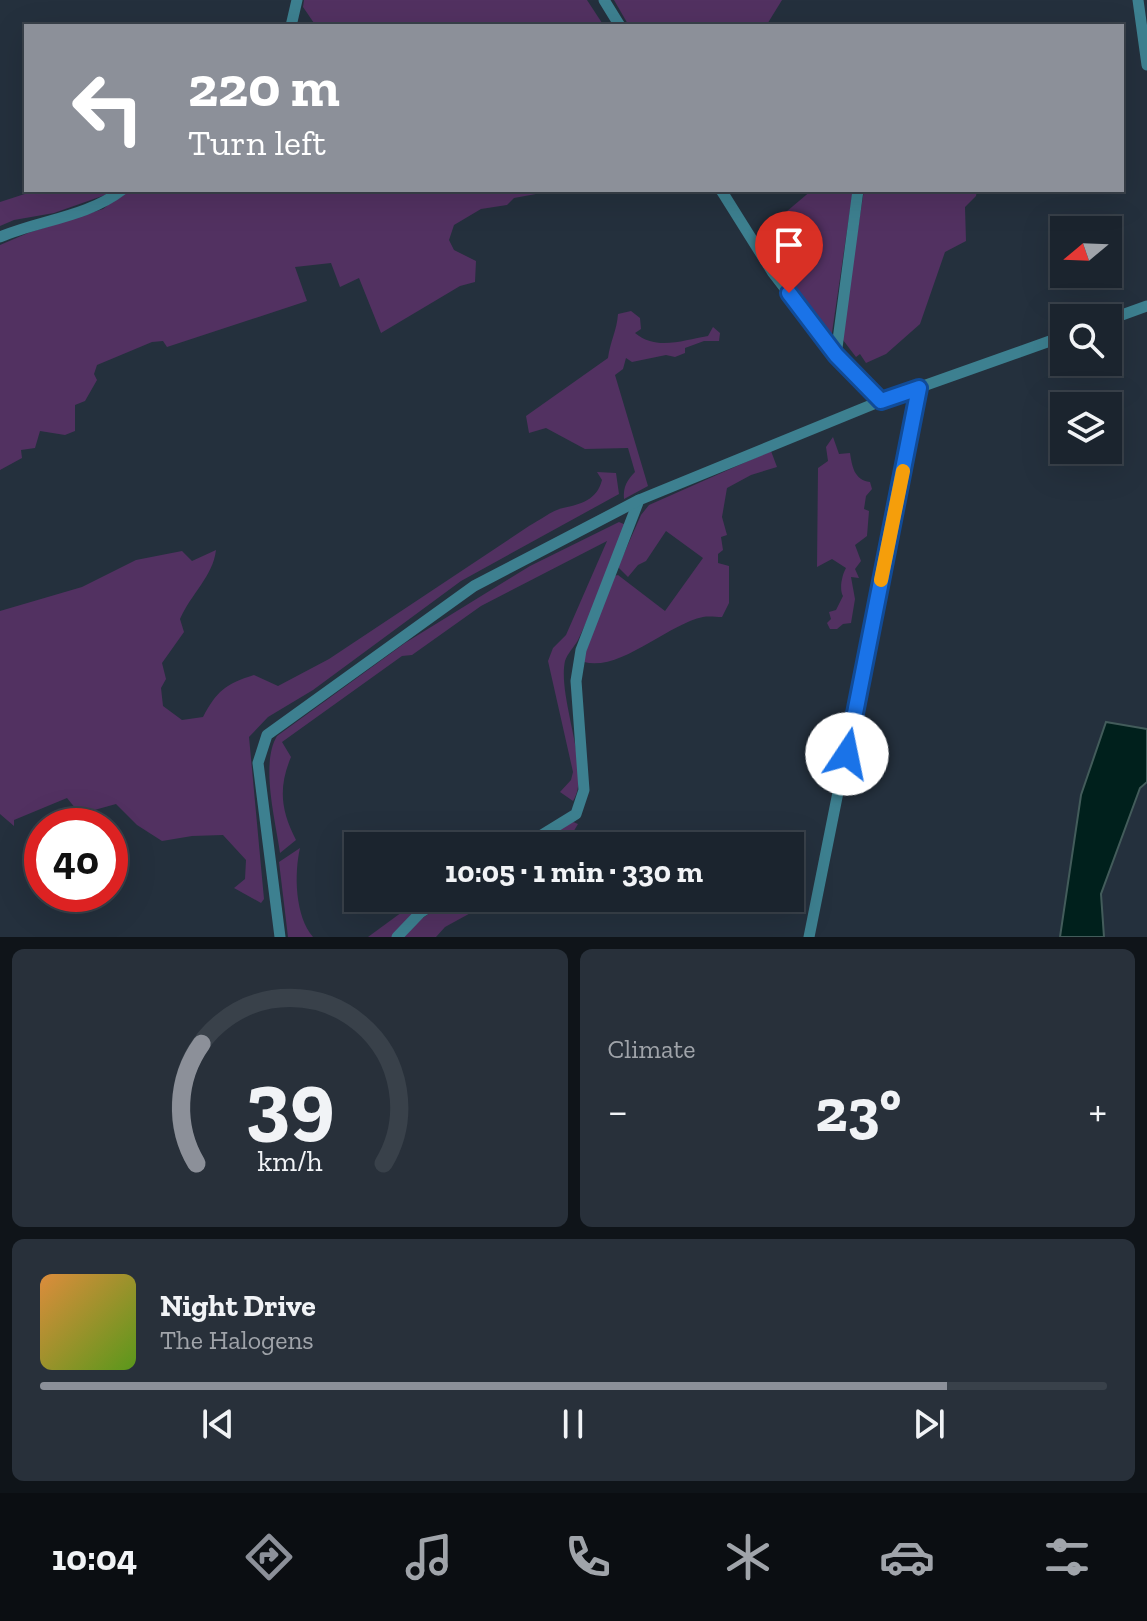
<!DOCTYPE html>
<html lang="en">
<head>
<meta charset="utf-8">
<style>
  body { margin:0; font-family:"Zilla Slab",serif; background:#28303a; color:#f1f3f6; height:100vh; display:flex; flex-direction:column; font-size:30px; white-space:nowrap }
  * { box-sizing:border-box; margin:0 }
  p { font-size:26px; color:#a0a4aa }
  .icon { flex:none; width:44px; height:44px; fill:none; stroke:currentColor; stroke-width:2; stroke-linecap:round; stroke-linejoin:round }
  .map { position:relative; height:937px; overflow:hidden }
  .side { display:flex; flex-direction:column; gap:12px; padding:12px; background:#0f1419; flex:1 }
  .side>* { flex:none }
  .top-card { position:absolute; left:24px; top:24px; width:1100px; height:168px; border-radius:0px; box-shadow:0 8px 32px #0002,0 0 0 2px #39414a; background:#8c9099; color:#fff; overflow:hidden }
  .needle { width:52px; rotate:251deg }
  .controls { position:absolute; left:1050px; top:216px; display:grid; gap:16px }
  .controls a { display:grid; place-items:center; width:72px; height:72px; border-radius:0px; background:#1b242e; box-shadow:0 8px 32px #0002,0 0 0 2px #39414a; font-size:40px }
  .speed { position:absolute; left:24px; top:808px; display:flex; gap:16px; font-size:40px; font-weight:700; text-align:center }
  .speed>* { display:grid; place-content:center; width:104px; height:104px; border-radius:50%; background:#1b242e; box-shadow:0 8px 32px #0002,0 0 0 2px #39414a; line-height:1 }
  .speed .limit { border:12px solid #d22; background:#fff; color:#111 }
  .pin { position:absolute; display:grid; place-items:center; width:68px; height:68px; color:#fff; margin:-82px -34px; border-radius:50% 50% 50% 0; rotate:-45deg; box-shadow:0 0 8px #0007 }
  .pin .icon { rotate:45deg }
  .me { position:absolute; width:88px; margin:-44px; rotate:11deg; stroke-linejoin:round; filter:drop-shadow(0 0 6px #0008) }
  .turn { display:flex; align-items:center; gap:28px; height:168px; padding:0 32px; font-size:36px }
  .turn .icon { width:104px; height:104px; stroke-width:2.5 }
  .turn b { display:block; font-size:56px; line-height:68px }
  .big { font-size:60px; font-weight:700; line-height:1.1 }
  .side .tile { flex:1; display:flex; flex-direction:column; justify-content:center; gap:12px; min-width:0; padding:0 28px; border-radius:12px; background:#28303a }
  .side .dial { align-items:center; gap:0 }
  .dial svg { height:208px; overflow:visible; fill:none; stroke:#39414a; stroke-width:7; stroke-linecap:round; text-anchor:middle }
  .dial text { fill:#f1f3f6; stroke:none }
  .song { display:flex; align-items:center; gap:24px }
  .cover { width:96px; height:96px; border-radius:12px; background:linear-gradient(135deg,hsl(30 70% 55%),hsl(90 70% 35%)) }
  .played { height:8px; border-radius:4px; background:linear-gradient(90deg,#8c9099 85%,#39414a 85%) }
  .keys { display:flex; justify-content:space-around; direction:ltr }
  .heat { display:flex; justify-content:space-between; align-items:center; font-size:44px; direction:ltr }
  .side .tiles { flex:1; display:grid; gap:12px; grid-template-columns:1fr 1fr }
  .tile:last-child { grid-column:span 2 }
  .trip { position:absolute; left:344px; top:832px; width:460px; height:80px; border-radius:0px; background:#1b242e; box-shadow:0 8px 32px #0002,0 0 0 2px #39414a; font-weight:700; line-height:80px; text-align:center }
  .tabs { display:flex; height:128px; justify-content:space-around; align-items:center; background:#0b0e12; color:#a0a4aa }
  .tabs .icon { width:56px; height:56px }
  .tabs .on { color:#8c9099 }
  .tabs b { font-size:36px; color:#f1f3f6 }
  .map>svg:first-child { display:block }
</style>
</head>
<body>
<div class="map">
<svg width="1147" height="937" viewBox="0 0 1147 937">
  <rect width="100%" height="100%" fill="#24303d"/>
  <g fill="#523161">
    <path d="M304 0H587L604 26H316L303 7Z"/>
    <path d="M614 0H782L766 26H629Z"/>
    <path d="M37 190H111L105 195 54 213 14 220 0 226V202Z"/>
    <path d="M127 190H542L536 194 514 198 507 205 481 209 454 225 449 240 454 250 476 261 475 282 460 286 381 333 359 278 340 287 331 263 295 267 307 301 167 347 163 341 152 342 97 365 94 374 97 380 85 401 75 405V431L65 435 40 431 35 448 21 450 22 458 0 470V245L28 233 103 209Z"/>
    <path d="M812 190H853L831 339 760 234Z"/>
    <path d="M864 190H977L976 196 965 207 966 241 945 252 920 324 886 354 866 363 860 354 856 357 843 340 842 330Z"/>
    <path d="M631 311 640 318 641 329 635 333C656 351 684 340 708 336L713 327 720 333 719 341H704L685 348V353L675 357 666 355 632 362 626 358 623 369 615 375 648 486 624 499C623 487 627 480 635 472L628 448 585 449 546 428 529 433 526 416 608 358C610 342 617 330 618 314Z"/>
    <path d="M833 437 839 454 850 453C852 466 854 480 870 482L872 489 866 496 864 509 869 511 867 536 855 545 861 561 855 569 859 578 851 577 855 599 851 623 843 624 837 629H830L827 623 831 619 829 612 836 610 843 596C839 589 842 575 846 568L832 559 817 567 818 468 828 461 826 447Z"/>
    <path d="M771 451 777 467 751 475 727 488 722 517 727 535 721 537 723 550 718 554V563L729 566V603L722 617C716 617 709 616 703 617 668 624 620 672 584 662V656L614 576 618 575 665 611 703 558 666 531 646 561 638 565 628 577 618 567 641 515 649 505Z"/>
    <path d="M597 472 616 473 619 494 461 581 313 690 268 717 249 737 264 899 261 903 234 888 245 879 246 860 223 835 192 836 162 841 137 825 116 804 80 814 67 798 14 820V826L0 814V611L82 587 136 560 182 551 192 561 216 550C213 576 191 594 180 619L184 632 162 663 166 679 161 688 163 706 182 720 203 717C217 691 225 684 254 675L278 686 329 659 529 526C539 521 552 510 563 508 581 504 597 500 602 480Z"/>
    <path d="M619 522 626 525C610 563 596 603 578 640 574 647 567 654 565 661 557 698 592 772 573 801L560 792 571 780 573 772 548 661 553 648 566 635 607 541 481 606 412 655 402 656 282 742 291 757C278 788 281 811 296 840L280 853C276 822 260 764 277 736L405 643 530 566Z"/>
    <path d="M571 821 578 824 572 834 575 846H533Z"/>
    <path d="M300 848C294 874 295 916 313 937H288L279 862Z"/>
    <path d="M453 898H485L476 910 445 927 436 937H404L421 919Z"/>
    <path d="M413 904 418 908 394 937H368Z"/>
  </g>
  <path fill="#00201c" stroke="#435c5b" stroke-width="2" d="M1106 722 1147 729V782L1140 788 1101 894 1104 937H1060L1081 795Z"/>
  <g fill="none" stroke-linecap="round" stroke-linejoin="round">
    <g stroke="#3d8090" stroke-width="11">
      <path d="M604 0 620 26"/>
      <path d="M1138 0 1147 65"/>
      <path d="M291 26 297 0"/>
      <path d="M721 190 773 273 836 355 881 401"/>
      <path d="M0 237C40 220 87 217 122 190"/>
      <path d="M1108 320 1147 306"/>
      <path d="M836 355 858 190"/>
      <path d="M524 846 576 814 584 790 576 681 581 650 639 500 881 401 1064 336"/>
      <path d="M280 937 258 763 267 735 474 586 639 500"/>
      <path d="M397 937 420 913 443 898"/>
      <path d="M809 937 919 388"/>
    </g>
  </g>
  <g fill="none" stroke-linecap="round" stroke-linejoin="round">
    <g stroke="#114b97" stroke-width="20">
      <path id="route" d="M789 293 836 355 881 401 919 388 847 754"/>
    </g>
    <use href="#route" stroke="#1a73e8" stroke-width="14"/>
    <path stroke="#f59e0b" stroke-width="14" d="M881 580 903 471"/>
  </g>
</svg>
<div class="controls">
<a><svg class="needle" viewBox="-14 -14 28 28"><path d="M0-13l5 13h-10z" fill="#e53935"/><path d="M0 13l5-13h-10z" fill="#a0a4aa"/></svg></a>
<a><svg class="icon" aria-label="search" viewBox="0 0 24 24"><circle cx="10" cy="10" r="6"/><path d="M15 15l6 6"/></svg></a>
<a><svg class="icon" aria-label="layers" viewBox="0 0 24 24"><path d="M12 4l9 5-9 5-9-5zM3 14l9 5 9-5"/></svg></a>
</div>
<div class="speed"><div class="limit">40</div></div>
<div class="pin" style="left:789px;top:293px;background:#d93025"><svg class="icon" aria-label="arrive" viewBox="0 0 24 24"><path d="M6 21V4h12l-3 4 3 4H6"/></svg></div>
<svg class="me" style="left:847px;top:754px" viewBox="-20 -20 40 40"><circle r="19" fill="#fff"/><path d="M0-13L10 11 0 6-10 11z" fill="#1a73e8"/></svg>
<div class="trip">10:05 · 1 min · 330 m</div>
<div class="top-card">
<div class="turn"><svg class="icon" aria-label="left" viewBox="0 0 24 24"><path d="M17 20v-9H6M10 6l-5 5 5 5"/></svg><div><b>220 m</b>Turn left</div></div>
</div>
</div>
<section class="side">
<div class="tiles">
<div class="tile dial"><svg viewBox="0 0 100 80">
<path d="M14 69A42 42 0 1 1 86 69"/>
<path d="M14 69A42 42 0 0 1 16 23" stroke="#8c9099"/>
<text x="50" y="56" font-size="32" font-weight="700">39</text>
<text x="50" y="72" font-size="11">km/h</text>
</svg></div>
<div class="tile"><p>Climate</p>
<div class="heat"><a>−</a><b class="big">23°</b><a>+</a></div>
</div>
<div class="tile">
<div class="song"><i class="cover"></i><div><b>Night Drive</b><p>The Halogens</p></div></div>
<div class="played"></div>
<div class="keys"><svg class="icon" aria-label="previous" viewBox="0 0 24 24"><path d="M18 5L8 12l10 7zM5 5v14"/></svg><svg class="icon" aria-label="pause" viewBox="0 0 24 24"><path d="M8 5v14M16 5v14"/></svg><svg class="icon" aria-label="next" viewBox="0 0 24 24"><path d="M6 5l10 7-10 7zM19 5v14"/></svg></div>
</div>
</div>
</section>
<nav class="tabs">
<b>10:04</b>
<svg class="icon on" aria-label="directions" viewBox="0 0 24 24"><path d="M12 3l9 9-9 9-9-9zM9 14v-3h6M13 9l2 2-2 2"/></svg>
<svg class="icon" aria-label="music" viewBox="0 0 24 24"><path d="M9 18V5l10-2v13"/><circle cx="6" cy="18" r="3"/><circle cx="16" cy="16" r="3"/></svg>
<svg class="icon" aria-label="phone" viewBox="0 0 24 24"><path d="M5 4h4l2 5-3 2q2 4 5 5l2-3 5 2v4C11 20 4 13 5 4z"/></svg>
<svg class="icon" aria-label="climate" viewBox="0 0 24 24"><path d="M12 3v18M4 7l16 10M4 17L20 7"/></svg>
<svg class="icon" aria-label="car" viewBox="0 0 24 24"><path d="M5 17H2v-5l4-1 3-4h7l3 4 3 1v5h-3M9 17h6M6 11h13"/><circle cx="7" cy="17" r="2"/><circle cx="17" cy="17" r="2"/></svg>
<svg class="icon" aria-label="filters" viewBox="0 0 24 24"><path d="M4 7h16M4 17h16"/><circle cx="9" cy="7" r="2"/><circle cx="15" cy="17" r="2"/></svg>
</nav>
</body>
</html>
